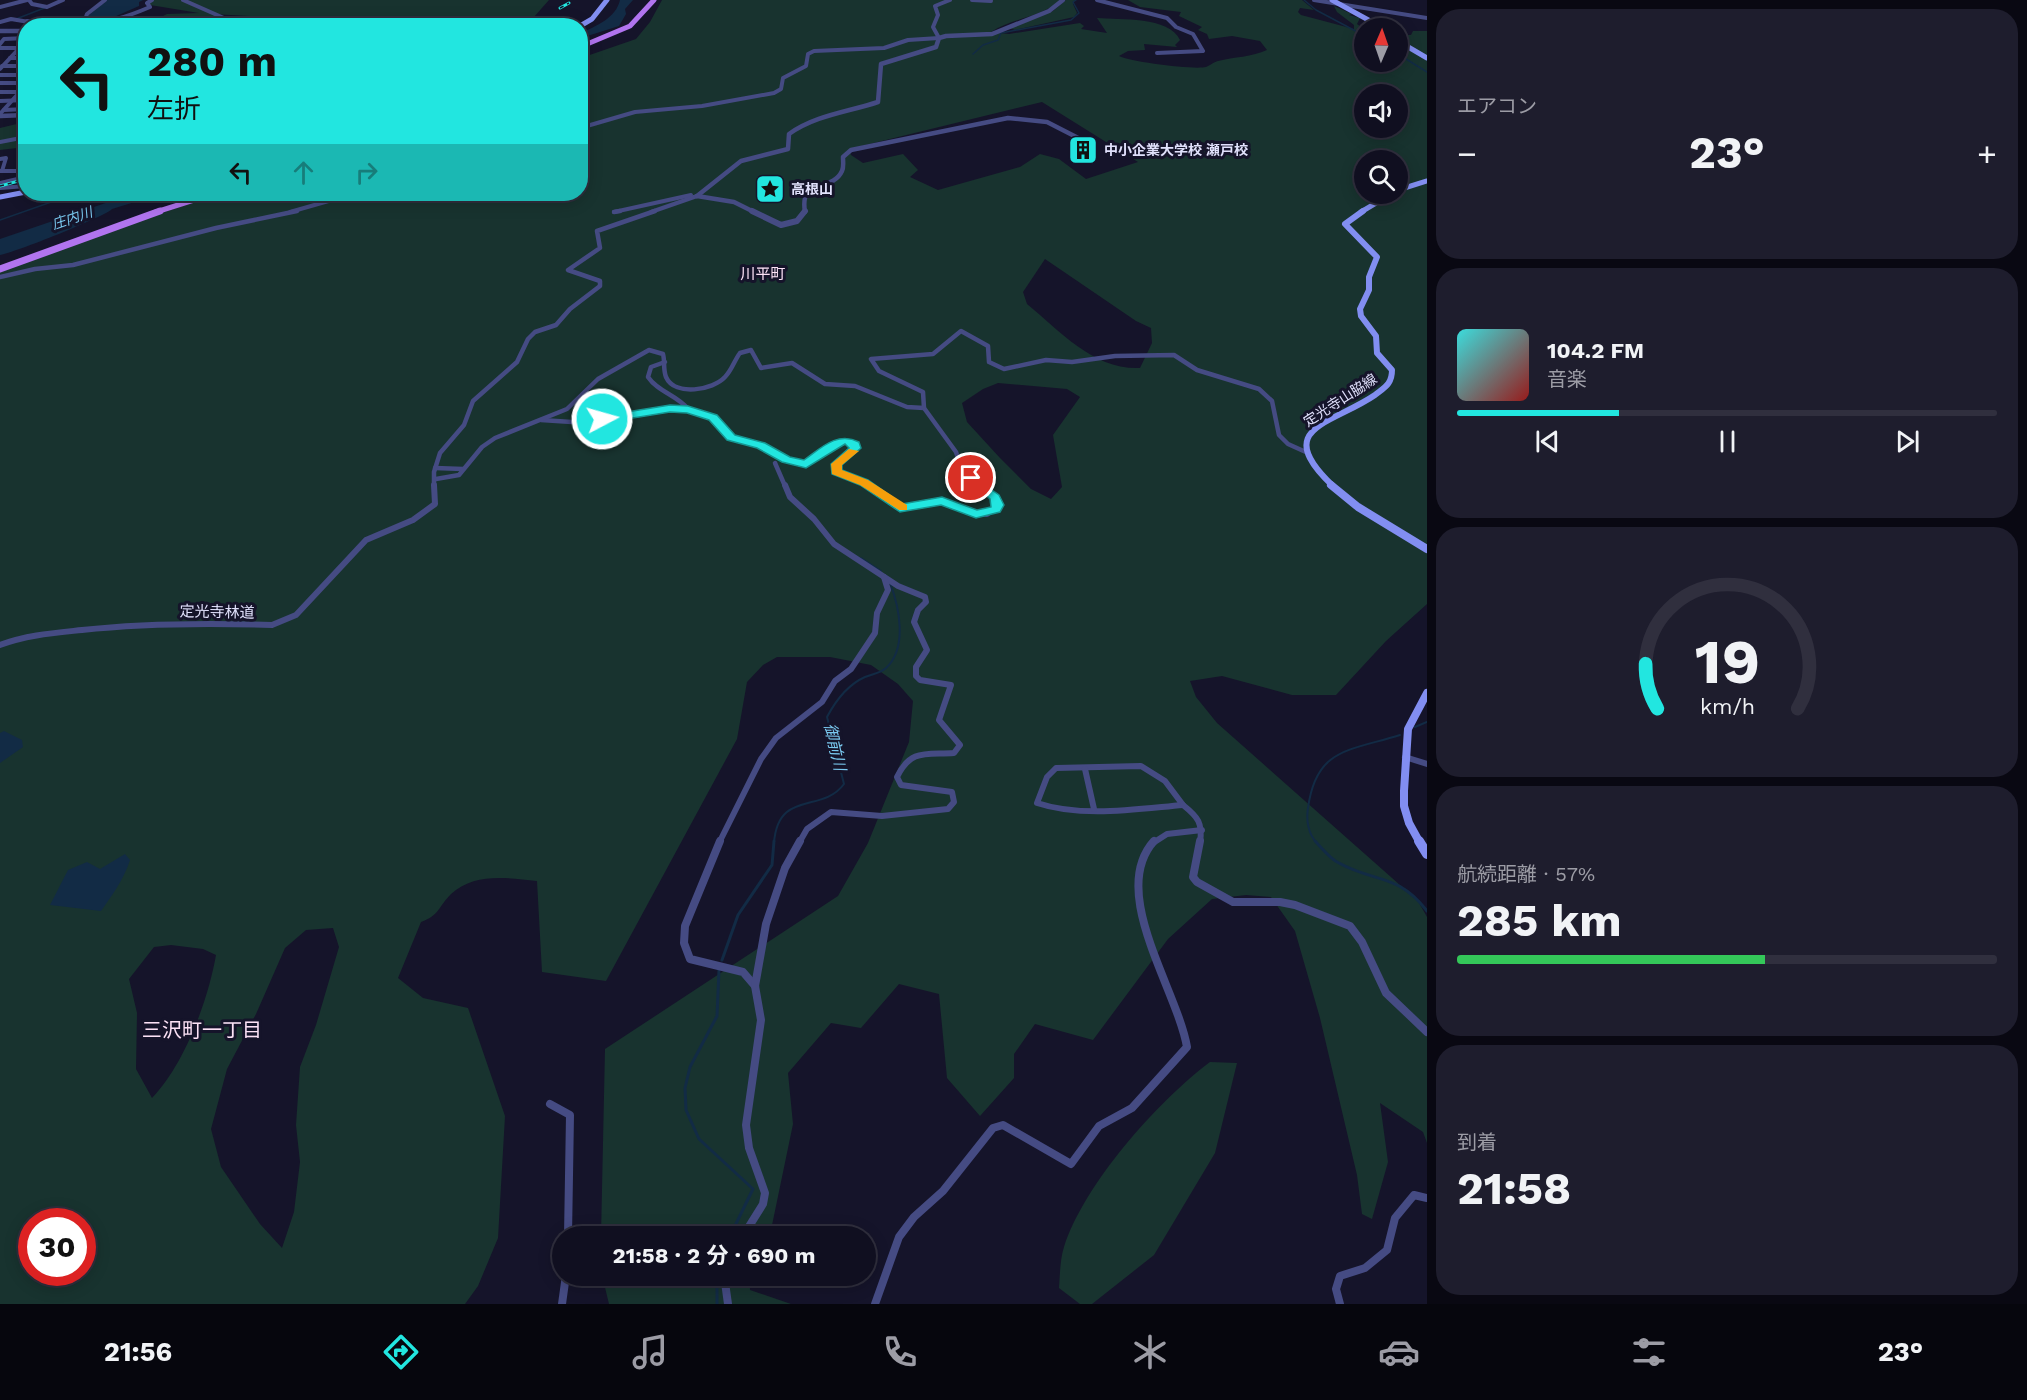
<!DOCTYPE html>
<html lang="ja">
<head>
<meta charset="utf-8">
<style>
  body { margin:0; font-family:"Work Sans","Noto Sans JP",sans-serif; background:#1e1d2d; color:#f1f3f6; height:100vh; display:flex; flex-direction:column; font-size:22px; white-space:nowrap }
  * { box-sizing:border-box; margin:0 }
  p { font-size:20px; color:#9c9ca5 }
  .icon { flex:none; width:33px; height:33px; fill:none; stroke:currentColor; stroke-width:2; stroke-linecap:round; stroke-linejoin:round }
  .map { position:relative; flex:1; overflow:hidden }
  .details { display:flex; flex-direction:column; gap:9px; padding:9px; background:#090812; width:600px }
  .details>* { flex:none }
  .hud { position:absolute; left:18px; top:18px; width:570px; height:183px; border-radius:24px; box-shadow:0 3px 15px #0003,0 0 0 2px #302f3e; background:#22e6e0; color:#111; overflow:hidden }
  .needle { width:39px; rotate:2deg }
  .controls { position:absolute; left:1354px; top:18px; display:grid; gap:12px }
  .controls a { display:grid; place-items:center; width:54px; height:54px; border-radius:50%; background:#100f20; box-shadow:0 3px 15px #0003,0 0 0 2px #302f3e; font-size:30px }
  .speed { position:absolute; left:18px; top:1208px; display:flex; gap:12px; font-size:30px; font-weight:700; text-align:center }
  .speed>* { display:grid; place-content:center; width:78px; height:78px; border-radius:50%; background:#100f20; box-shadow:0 3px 15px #0003,0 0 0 2px #302f3e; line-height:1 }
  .speed .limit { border:9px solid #d22; background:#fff; color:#111 }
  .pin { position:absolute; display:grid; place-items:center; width:51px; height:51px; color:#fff; margin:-26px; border:3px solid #fff; border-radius:50%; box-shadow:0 2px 6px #0007 }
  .me { position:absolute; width:66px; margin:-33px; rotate:84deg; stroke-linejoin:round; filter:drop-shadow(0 0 4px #0008) }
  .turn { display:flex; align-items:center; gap:21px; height:126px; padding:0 30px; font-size:27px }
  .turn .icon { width:78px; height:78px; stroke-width:2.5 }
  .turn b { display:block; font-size:42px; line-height:51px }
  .lanes { display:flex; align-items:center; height:57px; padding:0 30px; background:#0003; justify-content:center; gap:30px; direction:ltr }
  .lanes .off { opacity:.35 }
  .big { font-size:45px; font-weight:700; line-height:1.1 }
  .details .tile { flex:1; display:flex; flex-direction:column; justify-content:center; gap:9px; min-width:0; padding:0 21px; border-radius:24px; background:#1e1d2d }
  .details .dial { align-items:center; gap:0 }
  .dial svg { height:156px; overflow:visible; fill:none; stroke:#302f3e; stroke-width:7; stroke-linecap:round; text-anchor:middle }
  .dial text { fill:#f1f3f6; stroke:none }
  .song { display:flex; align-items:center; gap:18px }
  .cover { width:72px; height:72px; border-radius:9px; background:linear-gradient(135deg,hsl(180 70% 55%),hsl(0 70% 35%)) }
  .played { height:6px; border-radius:3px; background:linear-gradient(90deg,#22e6e0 30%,#302f3e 30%) }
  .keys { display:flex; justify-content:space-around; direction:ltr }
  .heat { display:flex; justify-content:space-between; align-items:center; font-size:33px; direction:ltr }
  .charge { height:9px; border-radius:4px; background:linear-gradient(90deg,#34c759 57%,#302f3e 0) }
  .trip { position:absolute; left:552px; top:1226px; width:324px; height:60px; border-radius:30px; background:#100f20; box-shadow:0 3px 15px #0003,0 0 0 2px #302f3e; font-weight:700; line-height:60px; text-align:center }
  .dock { display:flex; height:96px; justify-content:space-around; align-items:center; background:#06060d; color:#9c9ca5 }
  .dock .icon { width:42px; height:42px }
  .dock .selected { color:#22e6e0 }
  .dock b { font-size:27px; color:#f1f3f6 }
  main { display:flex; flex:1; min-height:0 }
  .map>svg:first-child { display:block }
</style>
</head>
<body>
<main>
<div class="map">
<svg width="1427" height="1304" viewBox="0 0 1427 1304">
  <rect width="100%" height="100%" fill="#15142a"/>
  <g fill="#18332f" fill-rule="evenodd">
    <path d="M148 0H549L526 26H264L250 16 211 14 243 20 252 25H163L161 17 167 14 199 13 150 5Z"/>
    <path d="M662 0H1061C1038 19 1014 17 991 32L1009 34 1080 23 1084 26 1081 29 1107 33 1097 18C1120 20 1169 16 1180 40L1175 45 1177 47 1144 44 1145 50 1128 51 1119 56C1131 62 1194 70 1206 67 1209 66 1214 62 1218 61 1234 57 1252 57 1267 50L1260 41 1232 36 1209 39 1207 34 1198 30 1202 27 1179 16 1181 12 1140 7 1128 0H1302L1314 10 1300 8 1298 12 1301 15 1354 29V25L1337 12 1334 6 1352 14 1349 15 1360 18 1357 24 1365 30V62H1398V35H1411L1413 31H1427V604L1386 641 1336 695H1292L1222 676 1190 681 1196 697 1217 723 1418 901 1427 917V1143L1423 1132 1380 1103 1388 1162 1372 1219 1362 1214 1357 1175 1320 1018 1295 931 1271 897 1246 895 1212 899 1168 939 1093 1040 1035 1024 1014 1054V1078L980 1116 947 1078 939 994 899 984 861 1028 831 1023 788 1073 793 1124 771 1230 764 1236H601L605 1049 838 896 868 843 909 742 913 701 898 684 871 665 830 657H777L763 665 747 682 737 739 606 981 542 972 537 881C507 878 475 872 451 894 438 907 440 915 421 922L398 978 423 998 468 1008 505 1116 498 1238 478 1286 465 1304H0V271L92 235 221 194H580L581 58 636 39 650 22ZM1365 94H1398V128H1365ZM1042 102 1138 162 1086 179 1059 159 1040 154 1020 167 938 190 910 177 918 170 903 154 863 163 851 155 849 149ZM1365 160H1398V194H1365ZM1045 259 1136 321 1151 328 1152 343 1140 368C1094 370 1061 332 1027 304L1023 292ZM998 383 1067 389 1080 397 1053 435 1062 487 1051 499 1031 489 1000 458 967 422 962 403 983 389ZM333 928 339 947 316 1025 300 1067 296 1125 300 1162 294 1212 282 1248 260 1224 221 1167 211 1129 227 1069 256 1014 285 948 306 930ZM171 945 203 949 216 955C208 1001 184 1065 152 1098L136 1069 137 1013 129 979 154 947ZM32 1221H82V1272H32Z"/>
    <path d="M1066 0H1075L1073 4 1077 13 1074 17 1015 30 1007 27 1053 11Z"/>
    <path d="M25 122V147L0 150V128Z"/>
    <path d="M1210 1062 1237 1063 1215 1153 1154 1255 1092 1304H1080L1059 1288C1060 1275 1060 1259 1064 1247 1084 1184 1158 1101 1210 1062Z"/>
    <path d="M602 1275H749L750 1290 791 1304H609Z"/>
  </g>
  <g fill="#122b45">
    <path d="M107 0H143L139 2V6L114 17 88 19 89 15Z"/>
    <path d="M620 0H633L625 9 626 14 619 26 581 38V33C596 26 616 18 620 0Z"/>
    <path d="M132 194H175L151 197 112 209C106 216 14 253 0 255V239Z"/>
    <path d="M4 731 22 740 23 747 0 763V733Z"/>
    <path d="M125 854 130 860C124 879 113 894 101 911L50 905 68 870 87 862 100 869Z"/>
  </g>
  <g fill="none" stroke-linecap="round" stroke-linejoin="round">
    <g stroke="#122b45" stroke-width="1.5">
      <path d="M1304 0 1316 10 1365 36"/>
      <path d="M16 19 47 7"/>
      <path d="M973 54 983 45 998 40 1001 33 1071 20 1079 13 1073 2 1076 0"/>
      <path d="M1398 54 1427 72"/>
      <path d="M0 220 74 194"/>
    </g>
    <g stroke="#122b45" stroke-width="2">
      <path d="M861 558 881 571"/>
      <path d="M1415 727 1427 722"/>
      <path d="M774 843C778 789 822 814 844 784L827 717C836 700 847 685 865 677 872 674 881 673 886 668 908 648 899 606 890 583"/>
      <path d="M1317 843C1308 834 1306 820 1308 808 1316 748 1349 751 1400 735"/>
    </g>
    <g stroke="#122b45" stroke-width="3">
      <path d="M1315 841C1322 848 1330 859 1339 863 1375 883 1398 873 1427 911"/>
      <path d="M722 960 738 915 772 865 774 841"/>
      <path d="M719 970 717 1016 690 1067 685 1088 686 1110 699 1139 753 1189 730 1236"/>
      <path d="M717 1275V1304"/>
    </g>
    <g stroke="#454b83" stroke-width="4">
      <path d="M29 0 32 4 47 7 63 0"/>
      <path d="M105 0 87 14 85 20C108 24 129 16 150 7L147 3 152 0"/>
      <path d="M183 0 242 26"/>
      <path d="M972 0 991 1"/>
      <path d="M1097 0 1167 18 1176 27 1193 34 1203 51 1157 53"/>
      <path d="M1314 0 1427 18"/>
      <path d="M0 7 27 0"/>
      <path d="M27 21 42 23 85 18"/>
      <path d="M0 22 11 19 29 22"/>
      <path d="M63 26 88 23"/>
      <path d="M939 38 933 27 938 15 935 6 950 0"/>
      <path d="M0 44 4 39 26 38"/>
      <path d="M0 48H19"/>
      <path d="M10 58H26"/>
      <path d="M2 66H26"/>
      <path d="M0 69 26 41"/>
      <path d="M0 75H26"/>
      <path d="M0 83H26"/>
      <path d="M0 92H20"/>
      <path d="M0 101 26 100"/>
      <path d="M4 110 26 109"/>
      <path d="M0 114 26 85"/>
      <path d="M580 128 635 112 702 106 774 93 781 89 783 78 806 66 808 54 814 51 884 48 908 40 939 38"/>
      <path d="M0 142 26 137"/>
      <path d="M0 159 6 158 2 171"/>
      <path d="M0 171H26"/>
      <path d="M0 183 26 177"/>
      <path d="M0 188 26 186"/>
      <path d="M290 212 353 194"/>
      <path d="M614 212 691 195"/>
      <path d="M651 212 697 196"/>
    </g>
    <g stroke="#454b83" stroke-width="4.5">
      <path d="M614 212 620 211"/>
      <path d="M0 277 35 269 73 265 216 228 297 211"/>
      <path d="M665 362 651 367 648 377C658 392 677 395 688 409"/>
      <path d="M541 420 587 423 670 408 688 409 713 417 731 438 761 446 786 459 806 464C822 455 834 438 855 444V448L837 464 836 472 869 486"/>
      <path d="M775 463 785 486"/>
      <path d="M435 468 463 469"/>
      <path d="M436 479 459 475 482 447 495 438 567 409 598 379 649 350 663 354C665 361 663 370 666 377 675 397 713 390 725 377 732 370 734 361 740 353L751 350 761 368 792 363 825 384 855 386 907 407 924 408"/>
      <path d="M434 486V472L440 453 464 425 473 401 517 362 528 339 535 332 556 325 570 309 600 286V281L568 270 600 248 597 231 655 211"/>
      <path d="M983 486 961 467 956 452 924 408 923 392 879 371 871 359 933 354 961 331 988 346 989 362 1004 369 1046 360 1072 362 1115 356 1174 355 1197 370 1259 389 1272 401 1279 435 1288 444 1308 453"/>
    </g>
    <g stroke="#454b83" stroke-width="6">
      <path d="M785 485 790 497 814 519 834 544 898 586 925 597 926 602 918 610 914 622 927 650 916 667V676L920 680 951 685 939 720 960 745 954 753C927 755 911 748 897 777L901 785 952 792 954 802 948 809 882 816 831 812 807 829 799 843"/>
      <path d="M867 485 900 508 942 501 972 512 987 514 998 505 995 497 981 485"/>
      <path d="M0 645C27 635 54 633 82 630 146 623 208 623 272 625L296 615 366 540 413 520 435 504 434 485"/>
      <path d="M1405 757 1427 764"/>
      <path d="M1141 766 1165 781 1183 805C1137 809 1082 818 1037 803L1047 777 1056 768Z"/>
      <path d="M1085 769 1094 809"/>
      <path d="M1183 805C1198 817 1203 823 1200 843"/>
      <path d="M719 843 761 759 776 738 822 702 835 681 851 669 875 633 877 613 888 590 884 577"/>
      <path d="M1153 843 1167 834 1202 830"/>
    </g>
    <g stroke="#454b83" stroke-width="8">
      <path d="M720 841 685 926 684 943 690 959 743 972 755 986"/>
      <path d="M1200 841 1193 877 1197 882 1233 902H1280L1295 905 1350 926 1362 942 1386 993 1427 1032"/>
      <path d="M550 1104 570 1115 568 1236"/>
      <path d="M743 1236 763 1204 765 1193 749 1148 746 1125 761 1020 755 986 766 924 785 868 800 841"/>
      <path d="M724 1275 728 1304"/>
      <path d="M562 1304 566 1275"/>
      <path d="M875 1304 899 1237 914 1217 943 1191 993 1128 1003 1125 1071 1164 1099 1126 1132 1108 1187 1047C1177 989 1108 892 1154 841"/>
      <path d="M1340 1304 1336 1289 1340 1276 1365 1268 1387 1250 1395 1218 1414 1195 1427 1198"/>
    </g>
    <g stroke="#454b83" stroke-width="4.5">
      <path d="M0 31H26"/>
      <path d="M0 116 26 115"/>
      <path d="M697 196 741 161 788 149 789 134C816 115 848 112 878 102L881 64 936 47 939 38 946 36 992 34 1049 11 1063 0"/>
      <path d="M697 196 734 202 754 212"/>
      <path d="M805 212C799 176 832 193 842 171 844 167 843 162 843 157L851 150 1008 118 1047 122 1088 143"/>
    </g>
    <path stroke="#454b83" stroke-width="6" d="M752 211 781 225 797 221 805 211"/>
    <g stroke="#828ef1" stroke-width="5">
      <path d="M1332 0 1383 28"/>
      <path d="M580 26 592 19 607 0"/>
      <path d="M1398 41 1427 58"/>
      <path d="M1398 190 1427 181"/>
      <path d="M0 197 26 192"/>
      <path d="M1361 212 1391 194"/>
    </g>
    <path stroke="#828ef1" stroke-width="6" d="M1333 486C1271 427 1331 425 1375 395 1385 387 1392 384 1392 370L1377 353 1376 336 1361 316 1360 309 1369 290V277L1377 257 1345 224 1363 211"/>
    <g stroke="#828ef1" stroke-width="8">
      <path d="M1331 485 1358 507 1427 549"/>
      <path d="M1420 843 1409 823 1404 806V791L1408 729 1427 693"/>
    </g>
    <path stroke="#828ef1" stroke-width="10" d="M1419 841 1427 854"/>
    <g stroke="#b174ef" stroke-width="5">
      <path d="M580 47 630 26 654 0"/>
      <path d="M156 212 213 194"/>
    </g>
    <path stroke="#b174ef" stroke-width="7" d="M0 269 160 211"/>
    <g stroke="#22e6e0" stroke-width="3">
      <g id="rail">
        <path d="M560 8 569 3"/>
        <path d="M0 186 26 179"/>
      </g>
    </g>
    <use href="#rail" stroke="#15142a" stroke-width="1.5" stroke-dasharray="4" stroke-linecap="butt"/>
  </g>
  <path fill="#22e6e0" stroke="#169692" stroke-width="1.5" d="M670 405 688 406 717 415 735 435 765 443 790 457 804 460C821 448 837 431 859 442L861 448 842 465V470L868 480 902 504 942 497 977 510 991 507 990 499 965 478 971 475 999 495 1004 505 1000 512 976 518 941 505 900 512 860 485 832 474 831 464 849 448 845 444 806 468 782 462 757 448 727 440 709 420 687 413 670 412 602 423 596 419 602 416Z"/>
  <path fill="#f59e0b" d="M849 449 859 451 842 465V470L868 480 907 505V510H899L860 485 832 474 831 464Z"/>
  <defs>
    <g id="building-square" transform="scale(1.5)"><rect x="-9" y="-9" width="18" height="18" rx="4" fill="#22e6e0" stroke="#15142a"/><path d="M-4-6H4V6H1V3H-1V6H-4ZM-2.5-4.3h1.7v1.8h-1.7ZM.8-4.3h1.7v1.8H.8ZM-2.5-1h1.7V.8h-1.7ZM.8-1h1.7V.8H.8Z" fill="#111"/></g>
    <g id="sight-square" transform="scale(1.5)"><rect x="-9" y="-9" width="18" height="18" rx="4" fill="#22e6e0" stroke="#15142a"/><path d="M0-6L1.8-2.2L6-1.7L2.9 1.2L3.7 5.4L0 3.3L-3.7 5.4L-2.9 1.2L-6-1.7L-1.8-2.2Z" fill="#111"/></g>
  </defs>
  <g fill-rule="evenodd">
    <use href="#building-square" x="1083" y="150"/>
    <use href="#sight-square" x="770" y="189"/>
  </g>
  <g text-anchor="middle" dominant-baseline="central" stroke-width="6" stroke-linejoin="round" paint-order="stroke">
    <g font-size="14" font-weight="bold" fill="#e1e1fc" stroke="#15142a" text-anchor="start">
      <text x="1104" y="150">中小企業大学校 瀬戸校</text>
      <text x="791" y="189">高根山</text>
    </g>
    <g font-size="14" font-style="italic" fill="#7ac9f0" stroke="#15142a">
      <text transform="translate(72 218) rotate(-19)">庄内川</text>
    </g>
    <g font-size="14" fill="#e1e1fc" stroke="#15142a">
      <text transform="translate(1340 400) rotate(-33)">定光寺山脇線</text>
    </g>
    <g font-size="15" fill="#fce2f6" stroke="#15142a">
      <text x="763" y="274">川平町</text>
    </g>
    <g font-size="15" fill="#e1e1fc" stroke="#15142a">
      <text transform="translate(217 612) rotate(1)">定光寺林道</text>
    </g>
    <g font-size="16" font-style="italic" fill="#7ac9f0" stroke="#15142a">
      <text transform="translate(835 747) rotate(77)">御前川</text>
    </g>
    <g font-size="20" fill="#fce2f6" stroke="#15142a">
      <text x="202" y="1030">三沢町一丁目</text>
    </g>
  </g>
</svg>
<div class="controls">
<a><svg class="needle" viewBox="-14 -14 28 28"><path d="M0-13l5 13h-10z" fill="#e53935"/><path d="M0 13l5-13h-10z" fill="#9c9ca5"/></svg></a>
<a><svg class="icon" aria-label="sound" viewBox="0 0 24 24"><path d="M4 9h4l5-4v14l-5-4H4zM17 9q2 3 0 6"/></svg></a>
<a><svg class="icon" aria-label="search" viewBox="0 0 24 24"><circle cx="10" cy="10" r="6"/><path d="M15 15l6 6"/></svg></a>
</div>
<div class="speed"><div class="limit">30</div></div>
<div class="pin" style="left:971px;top:478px;background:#d93025"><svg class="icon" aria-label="arrive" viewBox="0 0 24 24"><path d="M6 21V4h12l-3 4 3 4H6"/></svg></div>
<svg class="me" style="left:602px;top:419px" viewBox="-20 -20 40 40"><circle r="17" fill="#22e6e0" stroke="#fff" stroke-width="3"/><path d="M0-11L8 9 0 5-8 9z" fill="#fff"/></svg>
<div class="trip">21:58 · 2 分 · 690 m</div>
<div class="hud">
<div class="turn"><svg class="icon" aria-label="left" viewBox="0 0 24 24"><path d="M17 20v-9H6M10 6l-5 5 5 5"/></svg><div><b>280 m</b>左折</div></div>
<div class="lanes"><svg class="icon" aria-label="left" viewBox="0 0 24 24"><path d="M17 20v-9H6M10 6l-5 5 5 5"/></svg><svg class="icon off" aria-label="ahead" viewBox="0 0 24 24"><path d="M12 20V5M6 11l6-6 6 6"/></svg><svg class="icon off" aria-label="right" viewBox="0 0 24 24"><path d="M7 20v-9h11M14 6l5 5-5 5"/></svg></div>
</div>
</div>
<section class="details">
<div class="tile"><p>エアコン</p>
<div class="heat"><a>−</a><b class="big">23°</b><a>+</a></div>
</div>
<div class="tile">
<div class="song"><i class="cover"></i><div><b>104.2 FM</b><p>音楽</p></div></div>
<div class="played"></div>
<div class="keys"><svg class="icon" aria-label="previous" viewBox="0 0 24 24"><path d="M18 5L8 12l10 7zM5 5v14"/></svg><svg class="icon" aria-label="pause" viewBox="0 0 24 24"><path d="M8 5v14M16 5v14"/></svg><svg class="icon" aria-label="next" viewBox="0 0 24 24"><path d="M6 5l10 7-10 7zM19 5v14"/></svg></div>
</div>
<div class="tile dial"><svg viewBox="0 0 100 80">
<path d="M14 69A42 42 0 1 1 86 69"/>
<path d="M14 69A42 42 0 0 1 8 46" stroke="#22e6e0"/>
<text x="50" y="56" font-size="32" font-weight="700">19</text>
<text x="50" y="72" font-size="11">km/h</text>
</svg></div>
<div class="tile"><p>航続距離 · 57%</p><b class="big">285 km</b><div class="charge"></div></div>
<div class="tile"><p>到着</p><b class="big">21:58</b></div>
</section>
</main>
<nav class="dock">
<b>21:56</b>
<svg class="icon selected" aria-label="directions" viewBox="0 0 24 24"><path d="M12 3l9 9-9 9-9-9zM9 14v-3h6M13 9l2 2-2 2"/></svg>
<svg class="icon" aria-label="music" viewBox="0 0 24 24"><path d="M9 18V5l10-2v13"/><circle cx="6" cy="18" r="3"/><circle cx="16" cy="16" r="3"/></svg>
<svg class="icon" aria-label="phone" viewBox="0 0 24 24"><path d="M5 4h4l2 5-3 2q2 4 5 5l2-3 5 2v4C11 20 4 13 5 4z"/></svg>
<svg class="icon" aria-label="climate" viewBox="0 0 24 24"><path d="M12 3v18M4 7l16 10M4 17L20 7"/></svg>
<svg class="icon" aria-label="car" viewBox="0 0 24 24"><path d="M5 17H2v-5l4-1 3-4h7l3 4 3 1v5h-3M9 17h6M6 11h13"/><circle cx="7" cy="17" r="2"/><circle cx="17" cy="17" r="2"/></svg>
<svg class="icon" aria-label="filters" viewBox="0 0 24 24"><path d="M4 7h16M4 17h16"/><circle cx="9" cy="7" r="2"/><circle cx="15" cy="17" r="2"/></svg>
<b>23°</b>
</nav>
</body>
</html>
